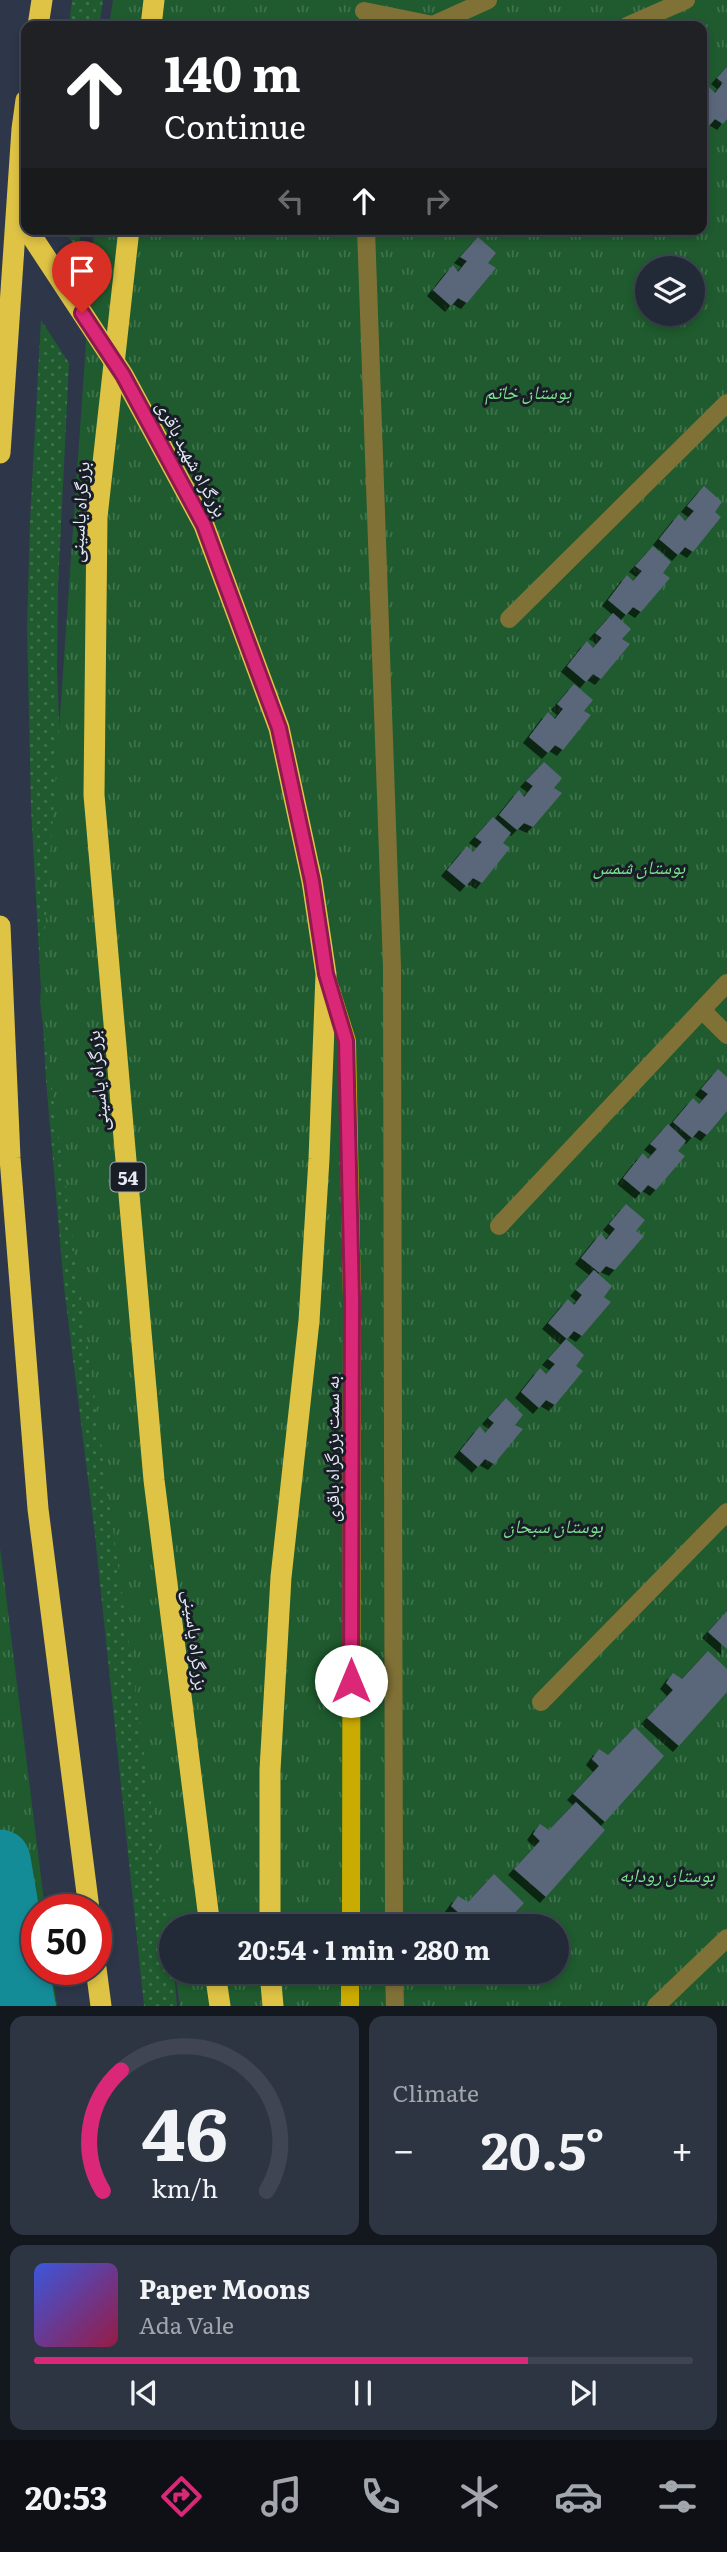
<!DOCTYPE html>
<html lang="en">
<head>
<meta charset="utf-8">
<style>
  body { margin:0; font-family:Literata,"Noto Naskh Arabic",serif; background:#2e3542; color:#f1f3f6; height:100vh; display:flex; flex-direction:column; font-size:26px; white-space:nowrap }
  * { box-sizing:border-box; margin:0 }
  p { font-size:23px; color:#a2a6ad }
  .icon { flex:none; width:38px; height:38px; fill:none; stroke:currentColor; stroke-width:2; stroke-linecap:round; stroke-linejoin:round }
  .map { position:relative; height:2006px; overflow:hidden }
  .details { display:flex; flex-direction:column; gap:10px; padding:10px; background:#13171e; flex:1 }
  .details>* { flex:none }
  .banner { position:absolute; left:21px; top:21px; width:686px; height:214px; border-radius:14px; box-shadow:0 4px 10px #0003,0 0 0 2px #3f4552; background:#202124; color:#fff; overflow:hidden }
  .controls { position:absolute; left:635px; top:256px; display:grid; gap:14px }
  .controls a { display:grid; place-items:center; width:70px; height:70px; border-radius:50%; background:#222937; box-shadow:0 4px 10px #0003,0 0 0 2px #3f4552; font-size:35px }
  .speed { position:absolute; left:21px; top:1894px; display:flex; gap:14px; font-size:35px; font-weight:700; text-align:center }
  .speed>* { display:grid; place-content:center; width:91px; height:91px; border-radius:50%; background:#222937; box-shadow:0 4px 10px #0003,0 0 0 2px #3f4552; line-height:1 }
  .speed .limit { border:10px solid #d22; background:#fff; color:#111 }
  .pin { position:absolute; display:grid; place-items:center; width:60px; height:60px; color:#fff; margin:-72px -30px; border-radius:50% 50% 50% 0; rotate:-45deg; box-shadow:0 0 7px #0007 }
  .pin .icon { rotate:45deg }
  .me { position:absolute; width:77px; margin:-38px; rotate:0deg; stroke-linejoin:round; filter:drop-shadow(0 0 5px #0008) }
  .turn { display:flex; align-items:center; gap:24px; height:147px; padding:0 28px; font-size:32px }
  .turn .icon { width:91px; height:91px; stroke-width:2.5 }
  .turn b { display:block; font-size:49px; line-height:60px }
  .lanes { display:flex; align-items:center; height:66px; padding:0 28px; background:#0003; justify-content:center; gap:35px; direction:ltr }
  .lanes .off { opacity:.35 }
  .big { font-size:52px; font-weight:700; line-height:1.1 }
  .details .widget { flex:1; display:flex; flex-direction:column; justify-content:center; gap:10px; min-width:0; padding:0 24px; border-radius:14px; background:#2e3542 }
  .details .dial { align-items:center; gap:0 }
  .dial svg { height:182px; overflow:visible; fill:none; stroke:#3f4552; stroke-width:7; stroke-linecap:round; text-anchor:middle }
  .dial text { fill:#f1f3f6; stroke:none }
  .song { display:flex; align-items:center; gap:21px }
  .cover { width:84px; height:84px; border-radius:10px; background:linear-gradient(135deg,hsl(230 70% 55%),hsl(340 70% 35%)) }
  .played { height:7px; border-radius:4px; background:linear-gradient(90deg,#db2777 75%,#3f4552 75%) }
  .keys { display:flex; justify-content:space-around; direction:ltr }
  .heat { display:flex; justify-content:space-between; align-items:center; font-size:38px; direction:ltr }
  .details .tiles { flex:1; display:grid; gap:10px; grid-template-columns:1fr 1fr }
  .widget:last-child { grid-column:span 2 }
  .trip { position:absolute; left:159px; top:1914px; width:410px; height:70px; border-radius:35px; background:#222937; box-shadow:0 4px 10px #0003,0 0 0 2px #3f4552; font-weight:700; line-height:70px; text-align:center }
  .menu { display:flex; height:112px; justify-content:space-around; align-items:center; background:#0e1016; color:#a2a6ad }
  .menu .icon { width:49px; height:49px }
  .menu .on { color:#db2777 }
  .menu b { font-size:32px; color:#f1f3f6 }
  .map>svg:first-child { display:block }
</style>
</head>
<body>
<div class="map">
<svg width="727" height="2006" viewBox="0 0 727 2006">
  <defs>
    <pattern id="grass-dots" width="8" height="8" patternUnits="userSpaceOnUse" patternTransform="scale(1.75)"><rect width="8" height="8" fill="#1f5b2e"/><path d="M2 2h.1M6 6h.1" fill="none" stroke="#3f734d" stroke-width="1.8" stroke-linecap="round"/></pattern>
    <pattern id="park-tufts" width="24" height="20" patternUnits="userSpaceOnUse" patternTransform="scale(1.75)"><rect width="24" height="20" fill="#1f5b2e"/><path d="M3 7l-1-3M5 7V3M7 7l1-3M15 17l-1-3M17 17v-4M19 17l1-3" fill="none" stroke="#3f734d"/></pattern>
    <filter id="shadow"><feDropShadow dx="-6" dy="6" stdDeviation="0" flood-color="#0009"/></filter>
  </defs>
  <rect width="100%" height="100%" fill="#2d3749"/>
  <g fill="url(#grass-dots)">
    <path d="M72 0H103L99 26H69Z"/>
    <path d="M63 229H81L79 253Z"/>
    <path d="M41 320 69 363 58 586 57 671 64 849 146 1717 171 1948 172 1972H174L177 2006H144L95 1535 64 1287 46 1080 31 807 27 627 30 522Z"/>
  </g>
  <g fill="url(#park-tufts)" fill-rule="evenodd">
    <path d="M113 0H727V2006H180L175 1972H556V1927H172L171 1947 40 1002 94 229H702V26H109ZM648 268H693V313H648Z"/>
    <path d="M0 1548 45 1909H37V1969H52L57 2006H0Z"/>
  </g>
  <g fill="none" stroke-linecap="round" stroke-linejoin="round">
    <path stroke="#148c98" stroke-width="61" d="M0 1860 25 2006"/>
  </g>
  <g fill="#5a667a" filter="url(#shadow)">
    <path d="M727 67V119L723 124 715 119 708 127 702 122V95L709 87 715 93 723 83 717 78Z"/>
    <path d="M478 237 496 253 488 263 496 268 467 303 458 298 451 306 433 290 453 265 458 272 467 261 460 257Z"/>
    <path d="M704 486 722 502 715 512 721 517 693 552 685 547 678 555 659 539 679 514 685 521 694 511 687 506Z"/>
    <path d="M653 546 671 562 663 573 670 578 641 612 633 607 626 615 608 600 627 575 633 581 642 571 635 566Z"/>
    <path d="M613 613 631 629 622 639 630 644 601 679 593 674 586 682 567 666 587 641 593 648 602 638 595 633Z"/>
    <path d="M574 684 593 700 584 711 591 715 563 750 555 745 548 753 529 737 548 712 555 719 563 709 557 704Z"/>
    <path d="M544 762 562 778 554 788 562 793 533 827 524 823 517 830 499 815 519 790 524 797 533 786 526 781Z"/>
    <path d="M493 817 511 833 503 843 510 848 482 883 473 878 466 886 447 870 467 846 473 852 482 842 475 837Z"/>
    <path d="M718 1069 727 1077V1111L707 1135 699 1130 692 1138 673 1122 693 1098 699 1104 708 1094 701 1089Z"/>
    <path d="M668 1124 686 1141 678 1151 685 1156 656 1190 648 1185 641 1193 623 1178 643 1153 648 1159 657 1149 650 1144Z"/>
    <path d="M626 1204 645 1220 636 1231 644 1236 615 1270 606 1266 600 1273 581 1258 601 1233 606 1240 615 1229 609 1224Z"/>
    <path d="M594 1270 612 1286 604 1297 611 1302 582 1336 574 1331 567 1339 548 1323 568 1299 574 1305 582 1295 576 1290Z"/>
    <path d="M566 1339 584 1355 576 1366 583 1371 555 1405 546 1400 539 1408 521 1392 540 1368 546 1374 555 1364 548 1359Z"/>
    <path d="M506 1398 523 1415 515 1425 523 1429 494 1464 485 1459 478 1467 460 1451 480 1426 485 1433 494 1423 488 1418Z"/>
    <path d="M727 1611V1649L708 1632Z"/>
    <path d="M708 1651 727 1669V1692L679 1746 647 1718 673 1690 666 1683 673 1673 682 1679Z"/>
    <path d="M635 1727 664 1756 605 1822 573 1794 599 1766 592 1759 599 1749 608 1755Z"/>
    <path d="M576 1802 605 1830 546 1897 514 1869 540 1841 533 1834 540 1824 549 1830Z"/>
    <path d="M494 1874 524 1903 502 1927H446L459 1913 451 1906 458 1896 468 1902Z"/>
  </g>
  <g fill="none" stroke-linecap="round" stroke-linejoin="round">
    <g stroke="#807237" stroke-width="18">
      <path d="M364 11 433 25 488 0"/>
      <path d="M627 26 686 0"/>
      <path d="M366 229 392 967 394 1927"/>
      <path d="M509 619 727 403"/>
      <path d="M702 1010 727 1035"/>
      <path d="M499 1226 727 983"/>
      <path d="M541 1702 727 1512"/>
      <path d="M394 1972 395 2006"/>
      <path d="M656 2006 727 1938"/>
    </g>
    <g stroke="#c9ab01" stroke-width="18">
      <path d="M328 981 347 1041 352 1298 351 1927"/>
      <path d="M350 2006V1972"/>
    </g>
    <g stroke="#dfc345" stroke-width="21">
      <path d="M38 26 42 0"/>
      <path d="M151 26 154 0"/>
      <path d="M27 229 123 375 204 525 279 728 312 881 326 974 319 1159 309 1321 281 1577 270 1770V1927"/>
      <path d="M129 229 97 517 94 795 154 1480 210 1927"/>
      <path d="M0 453 22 129 26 100"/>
      <path d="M0 926 10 1158 38 1509 89 1909"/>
      <path d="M96 1968 101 2006"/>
      <path d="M215 1972 220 2006"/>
      <path d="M270 1972 273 2006"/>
    </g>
  </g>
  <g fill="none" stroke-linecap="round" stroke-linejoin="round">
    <g stroke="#8e194d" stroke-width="18">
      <path id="route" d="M82 313 123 375 204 525 279 728 312 881 326 974 346 1041 352 1298 351 1681"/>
    </g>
    <use href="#route" stroke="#db2777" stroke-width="12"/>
  </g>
  <g text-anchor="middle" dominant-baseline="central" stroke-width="6" stroke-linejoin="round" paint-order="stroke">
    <rect fill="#191e26" stroke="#a8aeb9" stroke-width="2" x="110.5" y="1162.5" width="35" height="29" rx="5"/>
    <g font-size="18" font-weight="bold" fill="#e5ecf8">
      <text x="128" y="1177">54</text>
    </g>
    <g font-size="19" font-style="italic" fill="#7be390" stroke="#191e26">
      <text x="528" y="391">بوستان خاتم</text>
      <text x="639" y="866">بوستان شمس</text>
      <text x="553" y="1525">بوستان سبحان</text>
      <text x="667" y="1874">بوستان رودابه</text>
    </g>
    <g font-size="19" fill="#e5ecf8" stroke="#191e26">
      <text transform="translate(193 458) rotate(62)">بزرگراه شهید باقری</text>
      <text transform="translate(78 512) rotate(-86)">بزرگراه یاسینی</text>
      <text transform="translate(96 1081) rotate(-95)">بزرگراه یاسینی</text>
      <text transform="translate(331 1449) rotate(-90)">به سمت بزرگراه باقری</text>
      <text transform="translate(197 1640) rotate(83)">بزرگراه یاسینی</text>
    </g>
  </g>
</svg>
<div class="controls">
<a><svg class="icon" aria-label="layers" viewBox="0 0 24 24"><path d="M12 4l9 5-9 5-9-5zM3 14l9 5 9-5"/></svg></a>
</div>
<div class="speed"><div class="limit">50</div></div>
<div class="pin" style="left:82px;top:313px;background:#d93025"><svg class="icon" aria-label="arrive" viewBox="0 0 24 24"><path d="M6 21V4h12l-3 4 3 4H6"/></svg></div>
<svg class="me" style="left:351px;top:1681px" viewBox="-20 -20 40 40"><circle r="19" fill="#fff"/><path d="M0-13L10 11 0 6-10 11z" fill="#db2777"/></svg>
<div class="trip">20:54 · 1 min · 280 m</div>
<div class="banner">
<div class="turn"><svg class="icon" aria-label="ahead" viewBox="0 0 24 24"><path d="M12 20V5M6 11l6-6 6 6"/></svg><div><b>140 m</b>Continue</div></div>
<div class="lanes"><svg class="icon off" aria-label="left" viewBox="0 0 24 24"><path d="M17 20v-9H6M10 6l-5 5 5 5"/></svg><svg class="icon" aria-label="ahead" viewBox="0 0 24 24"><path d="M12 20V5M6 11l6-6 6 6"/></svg><svg class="icon off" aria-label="right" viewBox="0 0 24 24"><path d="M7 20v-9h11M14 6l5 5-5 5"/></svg></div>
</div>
</div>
<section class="details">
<div class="tiles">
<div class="widget dial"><svg viewBox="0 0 100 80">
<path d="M14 69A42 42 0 1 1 86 69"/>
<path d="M14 69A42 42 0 0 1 22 16" stroke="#db2777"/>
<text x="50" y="56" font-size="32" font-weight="700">46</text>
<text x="50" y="72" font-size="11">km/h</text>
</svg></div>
<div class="widget"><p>Climate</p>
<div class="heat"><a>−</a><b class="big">20.5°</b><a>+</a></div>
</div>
<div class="widget">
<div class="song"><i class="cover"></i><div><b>Paper Moons</b><p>Ada Vale</p></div></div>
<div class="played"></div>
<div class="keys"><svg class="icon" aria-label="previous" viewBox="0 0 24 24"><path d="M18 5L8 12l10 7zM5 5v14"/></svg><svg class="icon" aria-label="pause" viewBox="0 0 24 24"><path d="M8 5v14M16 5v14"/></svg><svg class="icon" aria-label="next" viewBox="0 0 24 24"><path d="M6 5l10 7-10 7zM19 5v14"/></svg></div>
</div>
</div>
</section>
<nav class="menu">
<b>20:53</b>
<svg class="icon on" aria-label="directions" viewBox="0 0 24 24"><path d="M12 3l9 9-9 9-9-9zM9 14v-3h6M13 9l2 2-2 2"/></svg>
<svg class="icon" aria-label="music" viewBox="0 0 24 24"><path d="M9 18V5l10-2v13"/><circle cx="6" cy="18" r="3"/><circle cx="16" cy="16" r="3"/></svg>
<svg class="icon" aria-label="phone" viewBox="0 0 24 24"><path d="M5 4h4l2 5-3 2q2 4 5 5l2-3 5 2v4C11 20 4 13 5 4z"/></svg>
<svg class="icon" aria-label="climate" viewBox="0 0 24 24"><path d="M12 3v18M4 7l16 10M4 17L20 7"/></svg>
<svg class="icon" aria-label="car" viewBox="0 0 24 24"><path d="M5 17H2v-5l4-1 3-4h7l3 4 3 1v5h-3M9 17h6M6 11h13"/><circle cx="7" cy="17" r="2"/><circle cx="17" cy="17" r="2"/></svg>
<svg class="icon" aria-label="filters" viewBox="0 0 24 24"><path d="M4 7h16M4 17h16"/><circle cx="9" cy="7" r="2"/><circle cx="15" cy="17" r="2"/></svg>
</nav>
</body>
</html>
